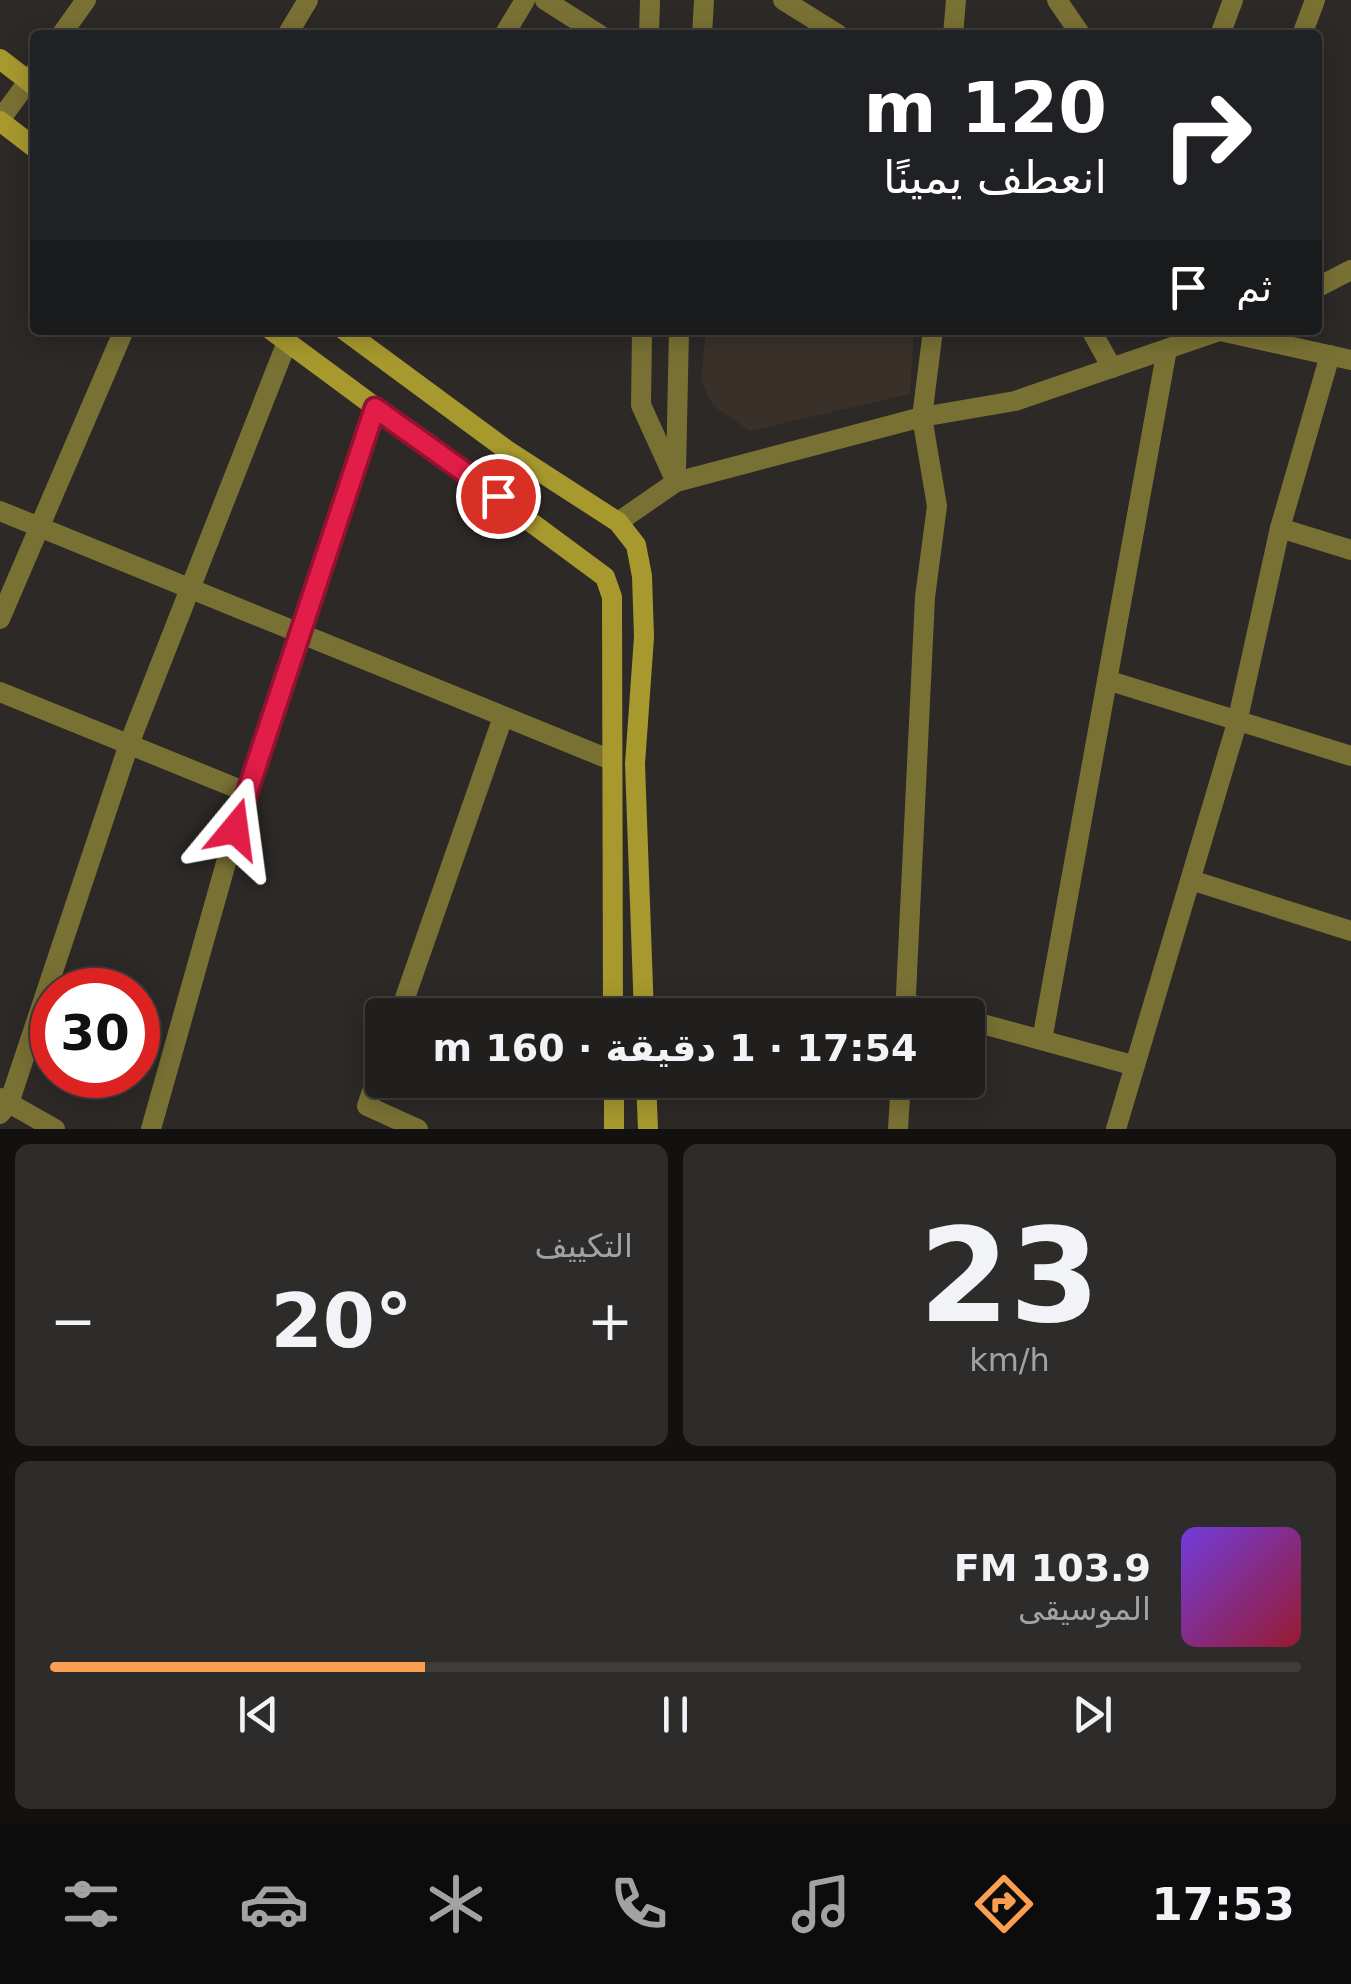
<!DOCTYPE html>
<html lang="ar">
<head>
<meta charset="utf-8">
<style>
  body { margin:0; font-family:"DejaVu Sans",Cairo,sans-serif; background:#2d2c2a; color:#f1f3f6; direction:rtl; height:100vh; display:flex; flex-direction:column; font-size:38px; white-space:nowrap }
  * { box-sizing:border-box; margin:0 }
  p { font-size:32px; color:#a2a2a4 }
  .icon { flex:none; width:55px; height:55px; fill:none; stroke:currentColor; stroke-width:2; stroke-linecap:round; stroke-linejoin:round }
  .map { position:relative; height:1129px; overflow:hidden; direction:ltr }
  .drawer { display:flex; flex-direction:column; gap:15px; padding:15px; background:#121110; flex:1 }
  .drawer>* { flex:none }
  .hud { position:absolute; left:30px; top:30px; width:1292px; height:305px; border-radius:10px; box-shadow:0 5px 25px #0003,0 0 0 2px #3e3d3b; direction:rtl; background:#202124; color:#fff; overflow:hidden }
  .speed { position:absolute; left:30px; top:968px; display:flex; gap:20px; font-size:50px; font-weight:700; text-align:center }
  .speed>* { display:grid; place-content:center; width:130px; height:130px; border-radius:50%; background:#211f1d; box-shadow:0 5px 25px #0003,0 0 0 2px #3e3d3b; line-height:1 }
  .speed .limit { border:15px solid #d22; background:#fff; color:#111 }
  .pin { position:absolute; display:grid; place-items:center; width:85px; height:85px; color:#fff; margin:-42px; border:5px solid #fff; border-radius:50%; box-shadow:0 2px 10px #0007 }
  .me { position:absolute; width:110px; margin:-55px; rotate:16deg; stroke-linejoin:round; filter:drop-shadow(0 0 8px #0008) }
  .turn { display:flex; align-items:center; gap:35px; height:210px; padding:0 50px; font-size:45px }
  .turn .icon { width:130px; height:130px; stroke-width:2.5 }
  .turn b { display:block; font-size:70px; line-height:85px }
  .then { display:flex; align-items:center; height:95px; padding:0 50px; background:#0003; gap:20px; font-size:38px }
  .big { font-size:75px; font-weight:800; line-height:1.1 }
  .drawer .card { flex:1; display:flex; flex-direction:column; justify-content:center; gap:15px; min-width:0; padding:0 35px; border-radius:15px; background:#2d2c2a }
  .drawer .dial { align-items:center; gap:0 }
  .dial b { font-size:130px; line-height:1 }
  .song { display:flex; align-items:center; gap:30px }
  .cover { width:120px; height:120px; border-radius:15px; background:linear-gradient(135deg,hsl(260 70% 55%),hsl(350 70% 35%)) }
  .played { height:10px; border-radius:5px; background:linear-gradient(90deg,#fc9e52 30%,#3e3d3b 30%) }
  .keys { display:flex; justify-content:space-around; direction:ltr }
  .heat { display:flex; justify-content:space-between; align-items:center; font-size:55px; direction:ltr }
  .drawer .tiles { flex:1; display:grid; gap:15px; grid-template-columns:1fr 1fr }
  .card:last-child { grid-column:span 2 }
  .trip { position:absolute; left:365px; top:998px; width:620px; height:100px; border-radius:10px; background:#211f1d; box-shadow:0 5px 25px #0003,0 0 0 2px #3e3d3b; font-weight:800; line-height:100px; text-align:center; direction:rtl }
  .menu { display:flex; height:160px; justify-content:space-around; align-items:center; background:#0d0c0c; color:#a2a2a4 }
  .menu .icon { width:70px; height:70px }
  .menu .active { color:#fc9e52 }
  .menu b { font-size:45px; color:#f1f3f6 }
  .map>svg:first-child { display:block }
</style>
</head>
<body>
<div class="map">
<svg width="1351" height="1129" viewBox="0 0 1351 1129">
  <rect width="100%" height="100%" fill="#2c2927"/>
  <path fill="#39302a" d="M706 330H914L910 394 750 431 713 406 701 381Z"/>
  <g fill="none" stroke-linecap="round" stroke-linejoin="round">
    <g stroke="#797134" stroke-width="20">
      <path d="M545 0 600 35"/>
      <path d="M783 0 839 35"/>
      <path d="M1057 0 1081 35"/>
      <path d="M61 35 86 0"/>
      <path d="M287 35 308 0"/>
      <path d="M504 35 525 0"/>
      <path d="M649 35 650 0"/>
      <path d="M702 35 704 0"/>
      <path d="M953 35 956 0"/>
      <path d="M1220 35 1233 0"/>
      <path d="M1302 35 1315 0"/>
      <path d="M0 120 35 72"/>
      <path d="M1318 287 1351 270"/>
      <path d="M642 330 641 405 676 482"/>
      <path d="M1091 330 1112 368"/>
      <path d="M1220 331 1351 360"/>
      <path d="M676 470 679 330"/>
      <path d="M0 511 611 760"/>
      <path d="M618 522 676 482 922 417 1015 401 1222 330"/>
      <path d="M1280 528 1351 550"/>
      <path d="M0 619 124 330"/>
      <path d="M1107 680 1351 756"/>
      <path d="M0 692 246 792"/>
      <path d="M1191 880 1351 931"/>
      <path d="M906 1003 951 1015"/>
      <path d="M399 1015 503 717"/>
      <path d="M905 1015 925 597 937 506 922 417 933 330"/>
      <path d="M968 1020 1132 1065"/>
      <path d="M1042 1040 1167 349"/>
      <path d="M382 1062 367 1106 418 1129"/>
      <path d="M0 1098 55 1129"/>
      <path d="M0 1114 9 1103 129 744 287 342"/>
      <path d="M151 1129 246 792 375 409"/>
      <path d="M898 1129 901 1080"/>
      <path d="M1116 1129 1237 723 1280 528 1330 355"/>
    </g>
    <g stroke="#a7992e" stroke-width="20">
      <path d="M0 59 35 86"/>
      <path d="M0 121 35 148"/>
      <path d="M271 330 605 577 612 597 613 1015"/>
      <path d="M344 330 508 451 618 522 636 545 642 576 644 637 635 764 644 1015"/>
      <path d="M614 1080V1129"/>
      <path d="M646 1080 648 1129"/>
    </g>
  </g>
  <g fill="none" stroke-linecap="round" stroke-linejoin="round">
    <g stroke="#92132f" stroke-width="25">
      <path id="route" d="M235 829 375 408 498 496"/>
    </g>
    <use href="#route" stroke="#e11d48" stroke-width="18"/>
  </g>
</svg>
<div class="speed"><div class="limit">30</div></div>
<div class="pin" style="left:498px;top:496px;background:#d93025"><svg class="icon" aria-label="arrive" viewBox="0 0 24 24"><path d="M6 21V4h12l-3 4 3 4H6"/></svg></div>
<svg class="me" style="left:235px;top:829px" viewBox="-20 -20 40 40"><path d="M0-17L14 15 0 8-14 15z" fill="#e11d48" stroke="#fff" stroke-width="4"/></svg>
<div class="trip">17:54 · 1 دقيقة · 160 m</div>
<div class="hud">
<div class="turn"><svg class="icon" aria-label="right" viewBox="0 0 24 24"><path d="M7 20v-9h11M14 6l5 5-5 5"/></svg><div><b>120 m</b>انعطف يمينًا</div></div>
<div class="then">ثم<svg class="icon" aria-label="arrive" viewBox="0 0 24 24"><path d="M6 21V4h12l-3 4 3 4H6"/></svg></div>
</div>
</div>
<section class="drawer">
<div class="tiles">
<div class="card dial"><b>23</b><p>km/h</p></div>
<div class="card"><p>التكييف</p>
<div class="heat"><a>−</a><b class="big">20°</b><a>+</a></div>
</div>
<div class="card">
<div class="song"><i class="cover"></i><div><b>103.9 FM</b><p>الموسيقى</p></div></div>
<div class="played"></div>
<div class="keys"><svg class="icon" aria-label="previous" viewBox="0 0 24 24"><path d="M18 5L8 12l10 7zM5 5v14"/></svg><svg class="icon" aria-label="pause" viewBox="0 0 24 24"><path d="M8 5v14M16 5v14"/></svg><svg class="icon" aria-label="next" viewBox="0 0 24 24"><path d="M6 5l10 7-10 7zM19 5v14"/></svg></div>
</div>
</div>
</section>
<nav class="menu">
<b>17:53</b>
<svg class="icon active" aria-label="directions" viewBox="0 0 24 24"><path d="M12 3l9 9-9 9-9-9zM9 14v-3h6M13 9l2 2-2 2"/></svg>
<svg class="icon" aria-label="music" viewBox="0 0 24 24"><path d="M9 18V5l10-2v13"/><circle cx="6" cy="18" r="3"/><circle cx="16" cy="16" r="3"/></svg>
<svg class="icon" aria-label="phone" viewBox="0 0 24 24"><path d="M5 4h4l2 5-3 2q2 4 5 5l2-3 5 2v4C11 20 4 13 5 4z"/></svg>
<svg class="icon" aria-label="climate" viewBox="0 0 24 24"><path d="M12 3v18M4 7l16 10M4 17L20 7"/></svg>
<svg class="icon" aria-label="car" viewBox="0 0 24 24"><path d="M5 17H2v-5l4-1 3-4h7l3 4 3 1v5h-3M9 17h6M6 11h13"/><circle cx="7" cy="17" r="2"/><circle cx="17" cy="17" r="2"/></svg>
<svg class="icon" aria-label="filters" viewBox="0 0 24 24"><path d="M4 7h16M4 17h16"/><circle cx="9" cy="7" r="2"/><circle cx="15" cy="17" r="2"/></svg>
</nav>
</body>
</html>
